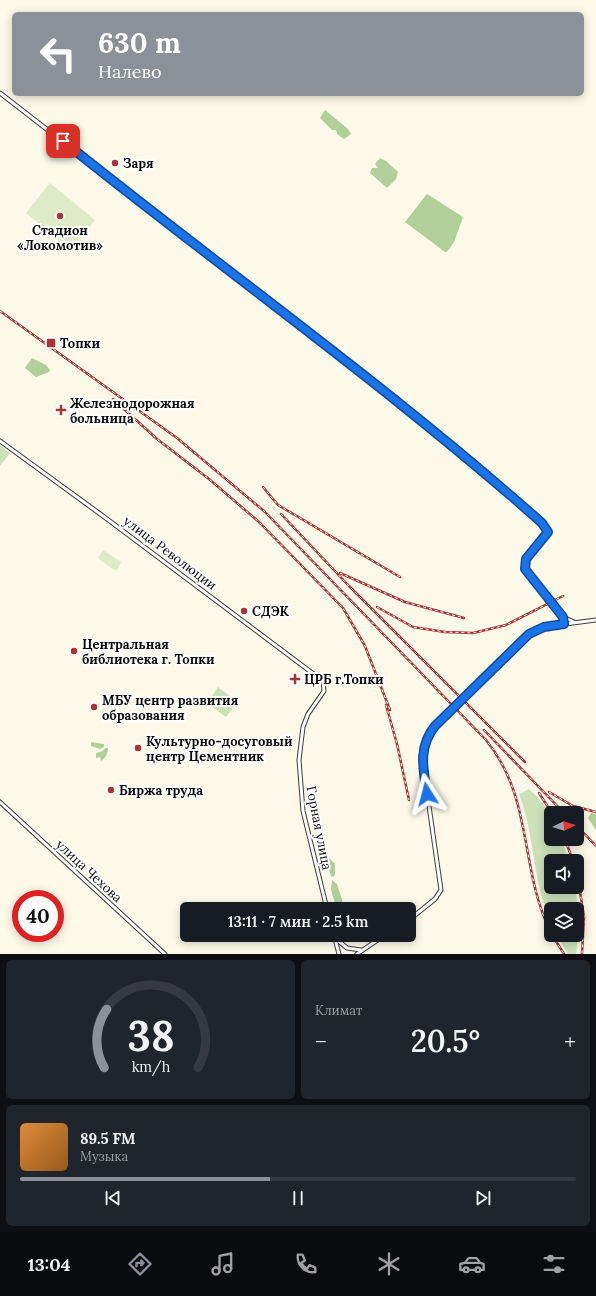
<!DOCTYPE html>
<html lang="ru">
<head>
<meta charset="utf-8">
<style>
  body { margin:0; font-family:Lora,serif; background:#20242c; color:#f1f3f6; height:100vh; display:flex; flex-direction:column; font-size:15px; white-space:nowrap }
  * { box-sizing:border-box; margin:0 }
  p { font-size:13px; color:#9ea1a6 }
  .icon { flex:none; width:22px; height:22px; fill:none; stroke:currentColor; stroke-width:2; stroke-linecap:round; stroke-linejoin:round }
  .map { position:relative; height:954px; overflow:hidden }
  .drawer { display:flex; flex-direction:column; gap:6px; padding:6px; background:#0d0f14; flex:1 }
  .drawer>* { flex:none }
  .banner { position:absolute; left:12px; top:12px; width:572px; height:84px; border-radius:6px; box-shadow:0 2px 10px #0003; background:#8c9099; color:#fff; overflow:hidden }
  .needle { width:26px; rotate:85deg }
  .tools { position:absolute; left:544px; top:806px; display:grid; gap:8px }
  .tools a { display:grid; place-items:center; width:40px; height:40px; border-radius:6px; background:#171b24; box-shadow:0 2px 10px #0003; font-size:20px }
  .speed { position:absolute; left:12px; top:890px; display:flex; gap:8px; font-size:20px; font-weight:700; text-align:center }
  .speed>* { display:grid; place-content:center; width:52px; height:52px; border-radius:50%; background:#171b24; box-shadow:0 2px 10px #0003; line-height:1 }
  .speed .limit { border:6px solid #d22; background:#fff; color:#111 }
  .pin { position:absolute; display:grid; place-items:center; width:34px; height:34px; color:#fff; margin:-17px; border-radius:8px; box-shadow:0 2px 6px #0006 }
  .me { position:absolute; width:44px; margin:-22px; rotate:351deg; stroke-linejoin:round; filter:drop-shadow(0 0 3px #0008) }
  .turn { display:flex; align-items:center; gap:14px; height:84px; padding:0 20px; font-size:18px }
  .turn .icon { width:52px; height:52px; stroke-width:2.5 }
  .turn b { display:block; font-size:28px; line-height:34px }
  .big { font-size:30px; font-weight:600; line-height:1.1 }
  .drawer .widget { flex:1; display:flex; flex-direction:column; justify-content:center; gap:6px; min-width:0; padding:0 14px; border-radius:6px; background:#20242c }
  .drawer .dial { align-items:center; gap:0 }
  .dial svg { height:104px; overflow:visible; fill:none; stroke:#363941; stroke-width:7; stroke-linecap:round; text-anchor:middle }
  .dial text { fill:#f1f3f6; stroke:none }
  .song { display:flex; align-items:center; gap:12px }
  .cover { width:48px; height:48px; border-radius:6px; background:linear-gradient(135deg,hsl(30 70% 55%),hsl(30 70% 35%)) }
  .played { height:4px; border-radius:2px; background:linear-gradient(90deg,#8c9099 45%,#363941 45%) }
  .keys { display:flex; justify-content:space-around; direction:ltr }
  .heat { display:flex; justify-content:space-between; align-items:center; font-size:22px; direction:ltr }
  .drawer .tiles { flex:1; display:grid; gap:6px; grid-template-columns:1fr 1fr }
  .widget:last-child { grid-column:span 2 }
  .trip { position:absolute; left:180px; top:902px; width:236px; height:40px; border-radius:6px; background:#171b24; box-shadow:0 2px 10px #0003; font-weight:600; line-height:40px; text-align:center }
  .menu { display:flex; height:64px; justify-content:space-around; align-items:center; background:#090b0e; color:#9ea1a6 }
  .menu .icon { width:28px; height:28px }
  .menu .current { color:#8c9099 }
  .menu b { font-size:18px; color:#f1f3f6 }
  .map>svg:first-child { display:block }
</style>
</head>
<body>
<div class="map">
<svg width="596" height="954" viewBox="0 0 596 954">
  <rect width="100%" height="100%" fill="#fcf9e9"/>
  <g fill="#cde1b8">
    <path d="M0 445 10 453 0 466Z"/>
    <path d="M218 687 238 702 226 717 207 703Z"/>
    <path d="M529 789C537 796 549 809 551 820 552 826 551 833 551 839H561L569 861H551V887H576L579 926 576 954H568L557 935H577V909H551V922C532 881 535 835 519 794Z"/>
  </g>
  <g fill="#b1d099">
    <path d="M325 110 348 129 351 134 344 139 337 134 336 130H332L320 118Z"/>
    <path d="M380 158 386 161 398 172 396 179 387 188 370 173 372 168H378L375 164Z"/>
    <path d="M427 194 463 217 454 242 447 252H445L405 222Z"/>
    <path d="M32 358 46 365 50 370 49 372 36 377 25 368Z"/>
    <path d="M91 742 104 744V747L100 749 91 746Z"/>
    <path d="M105 748H108C108 753 105 759 101 761L100 757 96 758V753L103 751Z"/>
    <path d="M591 813 596 814V830L588 818Z"/>
    <path d="M328 857 335 864V875L333 877 331 876 327 864Z"/>
    <path d="M332 880 337 884 345 909H337L331 890Z"/>
  </g>
  <g fill="#deeac8">
    <path d="M50 183 95 220 71 249 26 213Z"/>
    <path d="M103 550 121 562 117 570H114L99 559 98 557Z"/>
  </g>
  <g fill="none" stroke-linecap="round" stroke-linejoin="round">
    <g stroke="#3d3d3d" stroke-width="5">
      <g id="tertiary">
        <path d="M0 93 315 337 490 479 542 523 548 531 526 559 525 569 563 617 564 624"/>
        <path d="M0 441 103 516 323 681 324 691 308 714 303 727 299 760 303 811 327 909"/>
        <path d="M563 617 574 622"/>
        <path d="M467 692 533 631 550 626 596 620"/>
        <path d="M0 802 165 954"/>
        <path d="M409 920 435 899 441 890 422 757 427 736 449 712"/>
        <path d="M334 935 339 954"/>
        <path d="M335 938 347 948 361 950"/>
        <path d="M357 954 385 935"/>
      </g>
    </g>
    <use href="#tertiary" stroke="#fff" stroke-width="3"/>
    <g stroke="#a73439" stroke-width="2.5">
      <g id="rail">
        <path d="M0 311 177 438 264 511 486 740C534 799 519 869 551 933"/>
        <path d="M113 399 157 439 209 479 259 522 343 608 365 646 390 710"/>
        <path d="M263 487 278 505 400 577"/>
        <path d="M281 514 349 586 525 762"/>
        <path d="M340 573 405 602 464 618"/>
        <path d="M377 607 413 627 445 632 473 633 506 625 563 596"/>
        <path d="M386 705 397 744 409 800"/>
        <path d="M484 730 564 813"/>
        <path d="M549 792 573 806 596 812"/>
        <path d="M539 793 552 813"/>
        <path d="M577 826 596 846"/>
        <path d="M565 839 573 861"/>
        <path d="M577 873 584 917 582 954"/>
        <path d="M552 935 564 954"/>
      </g>
    </g>
    <use href="#rail" stroke="#fff" stroke-width="1" stroke-dasharray="3" stroke-linecap="butt"/>
    <g stroke="#3d3d3d" stroke-width="5" stroke-linecap="butt">
      <path id="tertiary-bridge" d="M449 712 467 692"/>
    </g>
    <use href="#tertiary-bridge" stroke="#fff" stroke-width="3"/>
  </g>
  <g fill="none" stroke-linecap="round" stroke-linejoin="round">
    <g stroke="#114b97" stroke-width="10">
      <path id="route" d="M63 141C222 269 389 387 542 523L548 532 526 559 525 569 563 617 564 624 544 627 529 634 435 726C418 747 423 768 427 794"/>
    </g>
    <use href="#route" stroke="#1a73e8" stroke-width="7"/>
  </g>
  <g fill="#a73439" stroke="#fff" stroke-width="1.5">
    <circle cx="115" cy="163" r="4"/>
    <circle cx="60" cy="216" r="4"/>
    <rect x="46" y="338" width="10" height="10" rx="2"/>
    <path d="M59 404h4v4h4v4h-4v4h-4v-4h-4v-4h4z"/>
    <circle cx="244" cy="611" r="4"/>
    <circle cx="74" cy="651" r="4"/>
    <path d="M293 673h4v4h4v4h-4v4h-4v-4h-4v-4h4z"/>
    <circle cx="94" cy="707" r="4"/>
    <circle cx="138" cy="748" r="4"/>
    <circle cx="111" cy="790" r="4"/>
  </g>
  <g text-anchor="middle" dominant-baseline="central" stroke-width="4" stroke-linejoin="round" paint-order="stroke">
    <g font-size="13" font-weight="bold" fill="#0a0a0a" stroke="#fff" text-anchor="start">
      <text x="123" y="163">Заря</text>
      <text x="60" y="230" text-anchor="middle">Стадион<tspan x="60" dy="15">«Локомотив»</tspan></text>
      <text x="60" y="343">Топки</text>
      <text x="70" y="403">Железнодорожная<tspan x="70" dy="15">больница</tspan></text>
      <text x="252" y="611">СДЭК</text>
      <text x="82" y="644">Центральная<tspan x="82" dy="15">библиотека г. Топки</tspan></text>
      <text x="304" y="679">ЦРБ г.Топки</text>
      <text x="102" y="700">МБУ центр развития<tspan x="102" dy="15">образования</tspan></text>
      <text x="146" y="741">Культурно-досуговый<tspan x="146" dy="15">центр Цементник</tspan></text>
      <text x="119" y="790">Биржа труда</text>
    </g>
    <g font-size="13" fill="#0a0a0a" stroke="#fff">
      <text transform="translate(170 553) rotate(37)">улица Революции</text>
      <text transform="translate(319 828) rotate(79)">Горная улица</text>
      <text transform="translate(89 871) rotate(43)">улица Чехова</text>
    </g>
  </g>
</svg>
<div class="tools">
<a><svg class="needle" viewBox="-14 -14 28 28"><path d="M0-13l5 13h-10z" fill="#e53935"/><path d="M0 13l5-13h-10z" fill="#9ea1a6"/></svg></a>
<a><svg class="icon" aria-label="sound" viewBox="0 0 24 24"><path d="M4 9h4l5-4v14l-5-4H4zM17 9q2 3 0 6"/></svg></a>
<a><svg class="icon" aria-label="layers" viewBox="0 0 24 24"><path d="M12 4l9 5-9 5-9-5zM3 14l9 5 9-5"/></svg></a>
</div>
<div class="speed"><div class="limit">40</div></div>
<div class="pin" style="left:63px;top:141px;background:#d93025"><svg class="icon" aria-label="arrive" viewBox="0 0 24 24"><path d="M6 21V4h12l-3 4 3 4H6"/></svg></div>
<svg class="me" style="left:427px;top:794px" viewBox="-20 -20 40 40"><path d="M0-17L14 15 0 8-14 15z" fill="#1a73e8" stroke="#fff" stroke-width="4"/></svg>
<div class="trip">13:11 · 7 мин · 2.5 km</div>
<div class="banner">
<div class="turn"><svg class="icon" aria-label="left" viewBox="0 0 24 24"><path d="M17 20v-9H6M10 6l-5 5 5 5"/></svg><div><b>630 m</b>Налево</div></div>
</div>
</div>
<section class="drawer">
<div class="tiles">
<div class="widget dial"><svg viewBox="0 0 100 80">
<path d="M14 69A42 42 0 1 1 86 69"/>
<path d="M14 69A42 42 0 0 1 16 24" stroke="#8c9099"/>
<text x="50" y="56" font-size="32" font-weight="700">38</text>
<text x="50" y="72" font-size="11">km/h</text>
</svg></div>
<div class="widget"><p>Климат</p>
<div class="heat"><a>−</a><b class="big">20.5°</b><a>+</a></div>
</div>
<div class="widget">
<div class="song"><i class="cover"></i><div><b>89.5 FM</b><p>Музыка</p></div></div>
<div class="played"></div>
<div class="keys"><svg class="icon" aria-label="previous" viewBox="0 0 24 24"><path d="M18 5L8 12l10 7zM5 5v14"/></svg><svg class="icon" aria-label="pause" viewBox="0 0 24 24"><path d="M8 5v14M16 5v14"/></svg><svg class="icon" aria-label="next" viewBox="0 0 24 24"><path d="M6 5l10 7-10 7zM19 5v14"/></svg></div>
</div>
</div>
</section>
<nav class="menu">
<b>13:04</b>
<svg class="icon current" aria-label="directions" viewBox="0 0 24 24"><path d="M12 3l9 9-9 9-9-9zM9 14v-3h6M13 9l2 2-2 2"/></svg>
<svg class="icon" aria-label="music" viewBox="0 0 24 24"><path d="M9 18V5l10-2v13"/><circle cx="6" cy="18" r="3"/><circle cx="16" cy="16" r="3"/></svg>
<svg class="icon" aria-label="phone" viewBox="0 0 24 24"><path d="M5 4h4l2 5-3 2q2 4 5 5l2-3 5 2v4C11 20 4 13 5 4z"/></svg>
<svg class="icon" aria-label="climate" viewBox="0 0 24 24"><path d="M12 3v18M4 7l16 10M4 17L20 7"/></svg>
<svg class="icon" aria-label="car" viewBox="0 0 24 24"><path d="M5 17H2v-5l4-1 3-4h7l3 4 3 1v5h-3M9 17h6M6 11h13"/><circle cx="7" cy="17" r="2"/><circle cx="17" cy="17" r="2"/></svg>
<svg class="icon" aria-label="filters" viewBox="0 0 24 24"><path d="M4 7h16M4 17h16"/><circle cx="9" cy="7" r="2"/><circle cx="15" cy="17" r="2"/></svg>
</nav>
</body>
</html>
